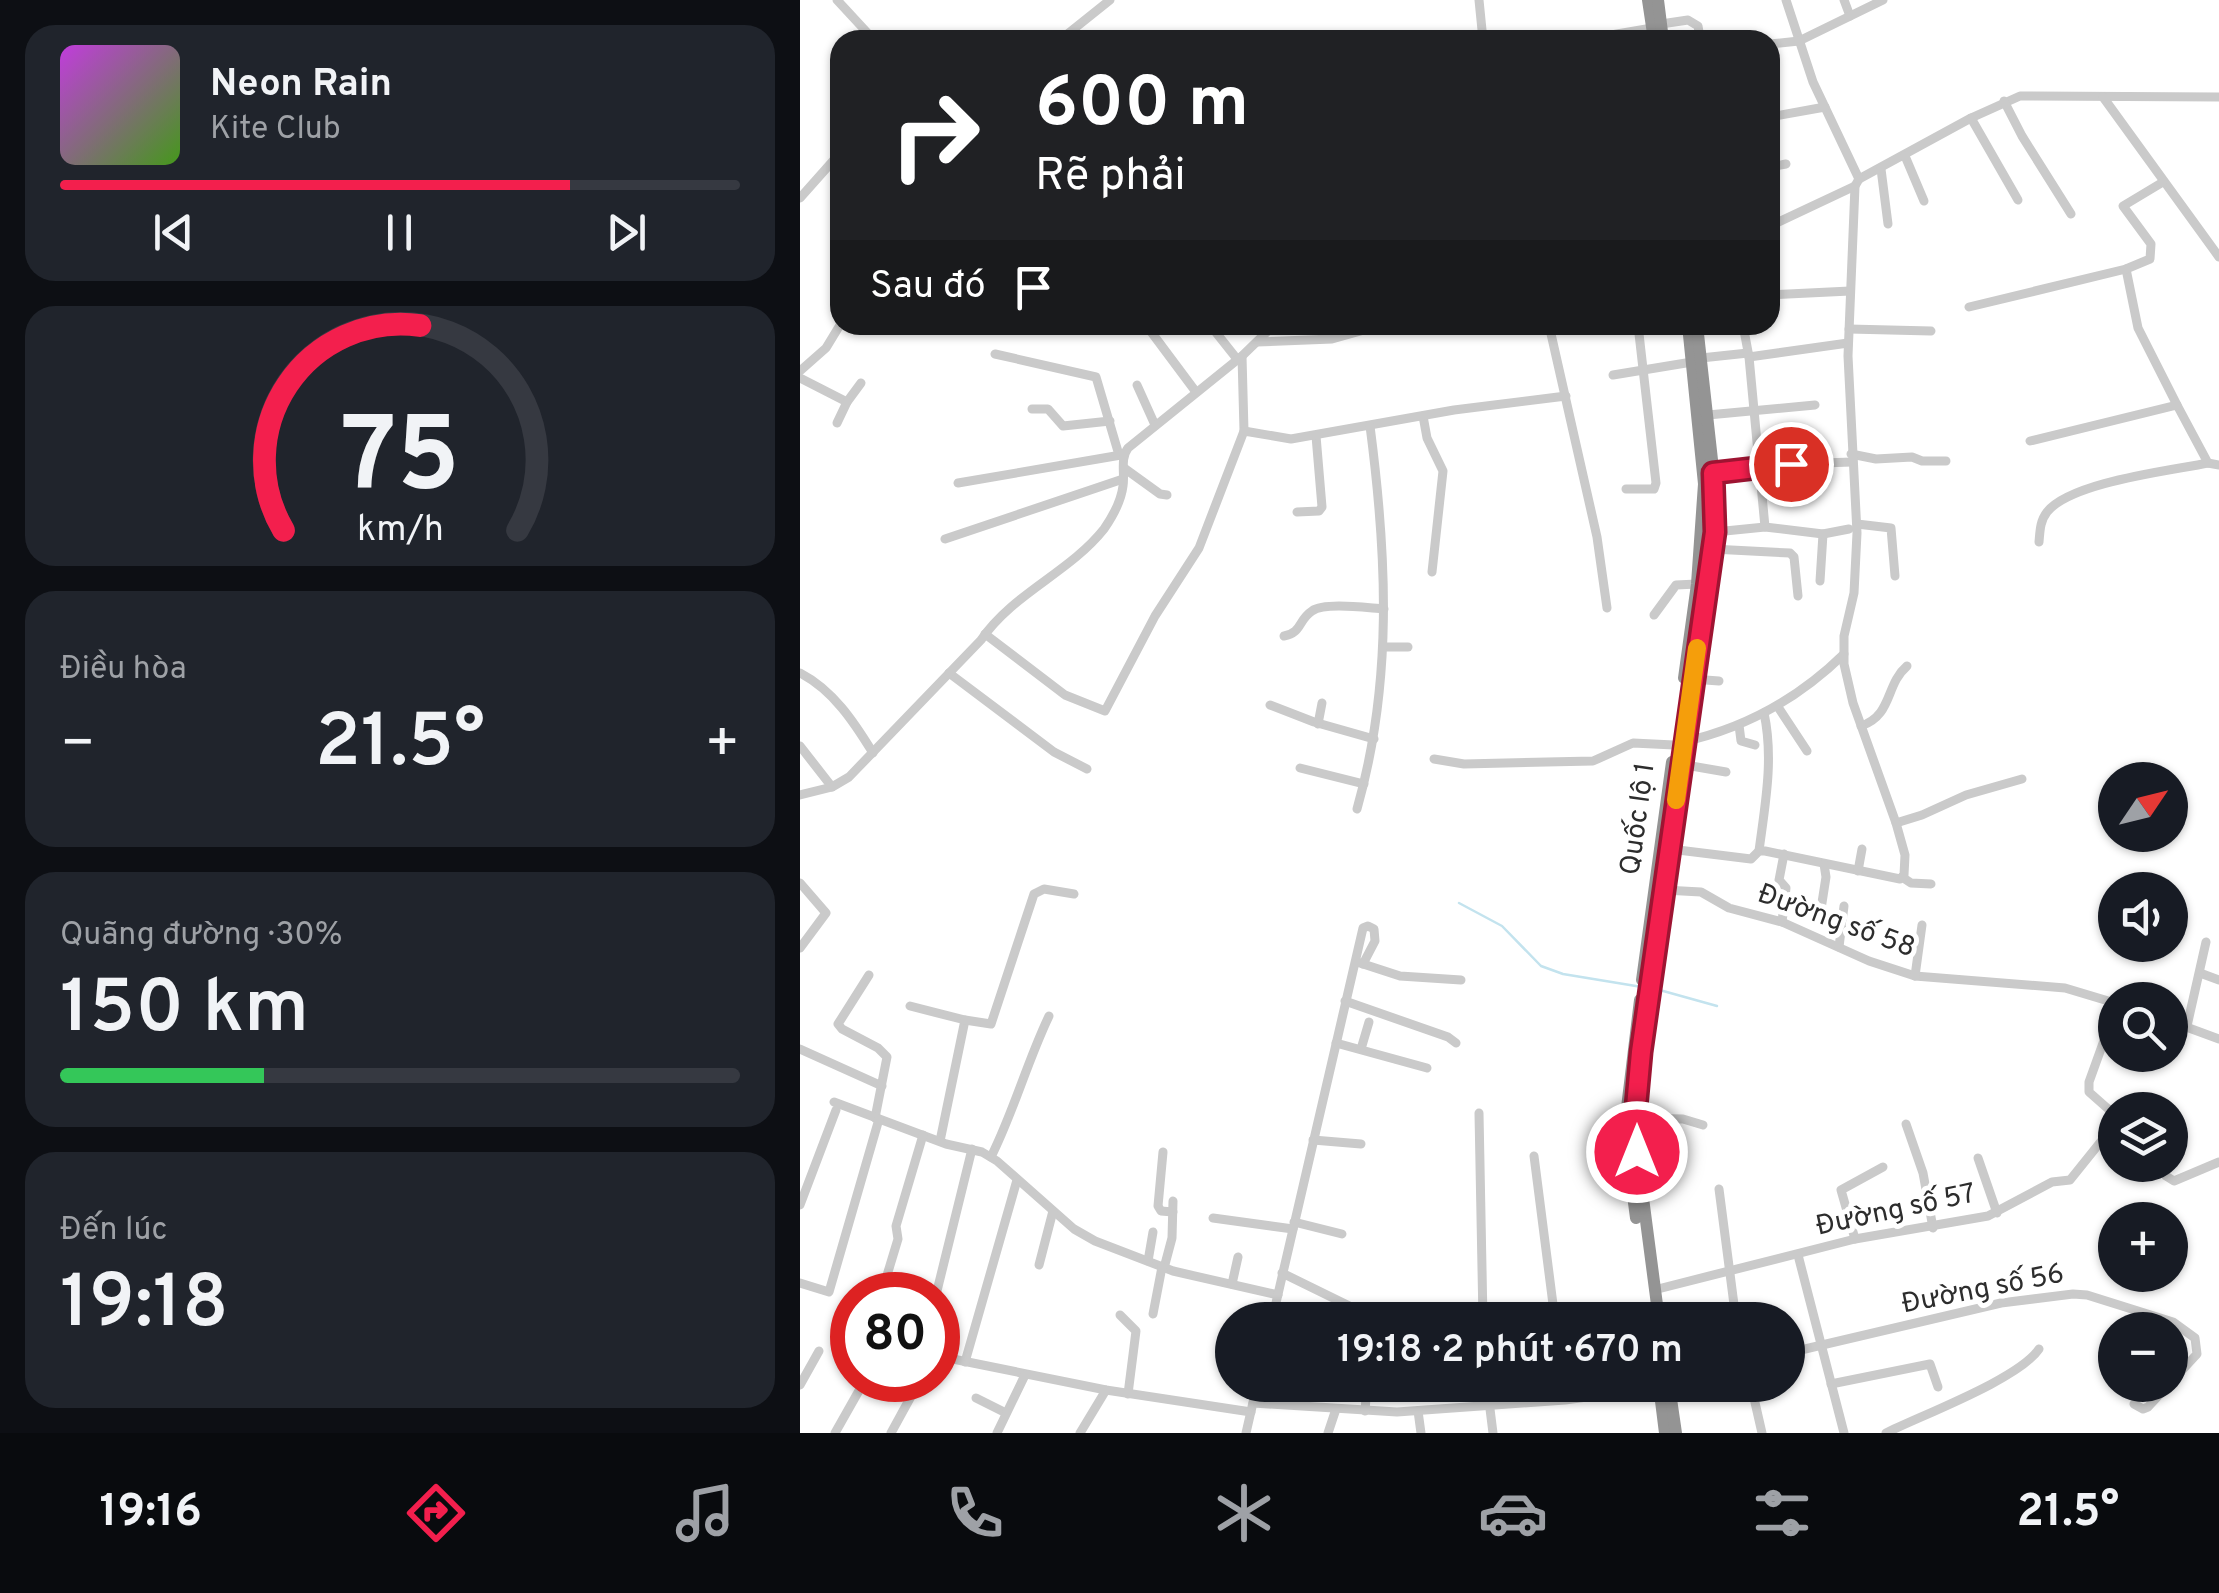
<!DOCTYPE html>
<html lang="vi">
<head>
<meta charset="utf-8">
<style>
  body { margin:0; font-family:Overpass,sans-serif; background:#20242c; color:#f1f3f6; height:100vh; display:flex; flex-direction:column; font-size:38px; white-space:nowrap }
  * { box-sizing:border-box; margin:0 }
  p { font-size:32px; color:#9ea1a6 }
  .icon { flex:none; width:55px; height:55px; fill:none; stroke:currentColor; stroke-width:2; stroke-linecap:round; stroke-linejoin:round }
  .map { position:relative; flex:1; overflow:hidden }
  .panel { display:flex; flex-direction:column; gap:25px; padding:25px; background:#0d0f14; width:800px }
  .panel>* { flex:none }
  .hud { position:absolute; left:30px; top:30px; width:950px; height:305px; border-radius:30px; box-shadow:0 2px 8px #0004; background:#202124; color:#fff; overflow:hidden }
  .needle { width:65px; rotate:55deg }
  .fabs { position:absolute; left:1298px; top:762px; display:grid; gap:20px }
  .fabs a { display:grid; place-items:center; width:90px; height:90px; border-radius:50%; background:#171b24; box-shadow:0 2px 8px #0004; font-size:50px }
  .speed { position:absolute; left:30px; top:1272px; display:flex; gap:20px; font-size:50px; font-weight:700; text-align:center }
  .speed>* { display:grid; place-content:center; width:130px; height:130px; border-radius:50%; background:#171b24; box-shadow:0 2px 8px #0004; line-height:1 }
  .speed .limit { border:15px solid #d22; background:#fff; color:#111 }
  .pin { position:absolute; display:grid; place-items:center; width:85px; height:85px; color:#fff; margin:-42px; border:5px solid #fff; border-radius:50%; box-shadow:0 2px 10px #0007 }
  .me { position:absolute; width:110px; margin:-55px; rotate:0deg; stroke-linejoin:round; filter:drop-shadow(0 0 8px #0008) }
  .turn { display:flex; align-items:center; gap:35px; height:210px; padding:0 40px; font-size:45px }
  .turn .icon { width:130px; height:130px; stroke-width:2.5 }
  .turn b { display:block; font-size:70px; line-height:85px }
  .then { display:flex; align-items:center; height:95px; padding:0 40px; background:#0003; gap:20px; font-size:38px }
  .big { font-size:75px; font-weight:600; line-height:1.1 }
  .panel .card { flex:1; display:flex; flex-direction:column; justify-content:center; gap:15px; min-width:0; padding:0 35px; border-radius:30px; background:#20242c }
  .panel .dial { align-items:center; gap:0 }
  .dial svg { height:260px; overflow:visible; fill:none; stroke:#363941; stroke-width:7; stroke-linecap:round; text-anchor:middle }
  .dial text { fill:#f1f3f6; stroke:none }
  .song { display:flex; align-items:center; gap:30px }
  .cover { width:120px; height:120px; border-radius:15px; background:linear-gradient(135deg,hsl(290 70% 55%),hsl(100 70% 35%)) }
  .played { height:10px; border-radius:5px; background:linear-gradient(90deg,#f31f4d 75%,#363941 75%) }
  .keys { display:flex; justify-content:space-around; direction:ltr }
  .heat { display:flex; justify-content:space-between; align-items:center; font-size:55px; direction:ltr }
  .charge { height:15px; border-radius:8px; background:linear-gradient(90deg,#34c759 30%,#363941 0) }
  .trip { position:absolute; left:415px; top:1302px; width:590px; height:100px; border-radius:50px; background:#171b24; box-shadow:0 2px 8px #0004; font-weight:600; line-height:100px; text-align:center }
  .tab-bar { display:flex; height:160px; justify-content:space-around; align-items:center; background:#090b0e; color:#9ea1a6 }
  .tab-bar .icon { width:70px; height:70px }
  .tab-bar .current { color:#f31f4d }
  .tab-bar b { font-size:45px; color:#f1f3f6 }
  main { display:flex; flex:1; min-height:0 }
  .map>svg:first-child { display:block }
</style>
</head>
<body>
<main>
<section class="panel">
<div class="card">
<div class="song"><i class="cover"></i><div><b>Neon Rain</b><p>Kite Club</p></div></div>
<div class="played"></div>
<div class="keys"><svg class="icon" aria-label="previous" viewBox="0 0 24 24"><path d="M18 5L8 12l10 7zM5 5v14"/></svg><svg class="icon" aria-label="pause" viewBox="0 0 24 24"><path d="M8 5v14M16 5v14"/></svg><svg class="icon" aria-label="next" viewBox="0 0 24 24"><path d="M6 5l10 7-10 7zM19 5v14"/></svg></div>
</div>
<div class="card dial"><svg viewBox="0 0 100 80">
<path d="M14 69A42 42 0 1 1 86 69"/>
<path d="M14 69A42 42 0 0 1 56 6" stroke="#f31f4d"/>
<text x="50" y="56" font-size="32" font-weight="700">75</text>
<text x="50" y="72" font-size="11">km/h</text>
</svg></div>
<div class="card"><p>Điều hòa</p>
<div class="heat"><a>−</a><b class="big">21.5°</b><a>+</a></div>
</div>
<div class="card"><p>Quãng đường · 30%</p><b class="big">150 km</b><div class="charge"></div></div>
<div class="card"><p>Đến lúc</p><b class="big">19:18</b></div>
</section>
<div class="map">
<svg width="1419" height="1433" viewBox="0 0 1419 1433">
  <rect width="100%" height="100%" fill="#fff"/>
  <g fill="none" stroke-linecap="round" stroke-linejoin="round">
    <g stroke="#c3e3ee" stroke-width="2.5">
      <path d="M659 903 702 926 741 966 763 974 848 988"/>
      <path d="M856 989 917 1006"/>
    </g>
    <g stroke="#cacaca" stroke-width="9">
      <path d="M37 0 74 40"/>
      <path d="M679 0 683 40"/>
      <path d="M986 0 1013 82 1059 179 1171 118 1220 96 1419 97"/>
      <path d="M1044 0 1050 16"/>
      <path d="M861 24 888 20 898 26 899 32"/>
      <path d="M217 40 220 37"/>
      <path d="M260 40 310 0"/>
      <path d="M782 40 852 28"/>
      <path d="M970 44 999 41 1083 0"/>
      <path d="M1303 97 1419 257"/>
      <path d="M1204 101 1222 136 1271 214"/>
      <path d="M970 117 1025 107"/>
      <path d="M1171 118 1218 200"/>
      <path d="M1105 156 1124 201"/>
      <path d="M970 167 986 164"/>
      <path d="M1081 169 1088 224"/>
      <path d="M0 198 40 153"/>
      <path d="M970 226 1055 186"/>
      <path d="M1326 269 1338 328 1377 405"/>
      <path d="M970 295 1050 291"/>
      <path d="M1169 307 1326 269 1350 259 1351 244 1323 206 1363 182"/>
      <path d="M346 325 396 392"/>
      <path d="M410 325 437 359"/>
      <path d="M683 325 701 328 717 325"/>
      <path d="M749 325 797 537 807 608"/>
      <path d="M1049 329 1131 331"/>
      <path d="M457 342 532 339 582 325"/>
      <path d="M195 354 296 377 319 455"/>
      <path d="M442 356 444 431"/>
      <path d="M949 357 1048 343"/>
      <path d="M901 358 948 353"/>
      <path d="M0 371 26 348 40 325"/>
      <path d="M813 375 892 362"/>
      <path d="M0 378 47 402 61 383"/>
      <path d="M337 385 355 425"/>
      <path d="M232 409H248L263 426 310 421"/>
      <path d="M908 415 1015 405"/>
      <path d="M623 416 627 438 643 471 632 572"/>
      <path d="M37 423 47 402"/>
      <path d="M1230 441 1377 405 1408 463 1419 465"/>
      <path d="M1051 454 1076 459 1112 457 1122 461H1146"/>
      <path d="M324 468 360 494 367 495"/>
      <path d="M913 473 991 464 1052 462"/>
      <path d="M158 483 321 455"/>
      <path d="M826 489H854L856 483 838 325"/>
      <path d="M497 512 519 511 522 507 516 436"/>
      <path d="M1057 524 1091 528 1095 576"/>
      <path d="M965 527 1023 534 1020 581"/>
      <path d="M915 532 965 527 949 357 943 325"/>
      <path d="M1023 534 1049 529"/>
      <path d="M145 539 323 479"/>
      <path d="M1239 542C1240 531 1240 521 1247 512 1271 482 1369 471 1408 463"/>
      <path d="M912 549 990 553 994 557 998 596"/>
      <path d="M854 615 876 585 897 584"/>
      <path d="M185 634 265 695 305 711 355 616 399 548 444 431 491 439 654 410 766 396"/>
      <path d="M484 636C502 633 498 620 512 611 525 602 567 608 584 609"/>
      <path d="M583 647H608"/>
      <path d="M0 673C33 690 54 722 73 753"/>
      <path d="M149 673 254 752 287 769"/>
      <path d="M892 679 919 681"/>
      <path d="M470 705 514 722 574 739"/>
      <path d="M978 707 1007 751"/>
      <path d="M518 724 522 703"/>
      <path d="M939 725 941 741 955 745"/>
      <path d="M1061 726C1093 715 1085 685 1107 666"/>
      <path d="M883 742C946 728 998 699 1044 654"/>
      <path d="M0 746 32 787"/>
      <path d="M634 759 664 764 793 761 833 743 874 745"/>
      <path d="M880 764 926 772"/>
      <path d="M500 768 564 784"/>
      <path d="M0 795 32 787 49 777 181 640C213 593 269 573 304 529 313 516 321 502 323 486 325 473 320 459 328 448L442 356 474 325"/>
      <path d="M557 809C593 682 587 556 570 426"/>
      <path d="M1096 823 1122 815 1166 795 1222 779"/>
      <path d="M870 849 951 859 959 851H965L1100 879 1104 875 1105 855 1096 823 1053 703 1044 664V636L1054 593 1057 533 1048 356 1055 186 1059 179"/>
      <path d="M959 851C965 805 974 759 964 713"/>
      <path d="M1058 871 1062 849"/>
      <path d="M1102 877 1111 883 1131 884"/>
      <path d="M0 883 26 913 0 948"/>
      <path d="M864 890 901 892 929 908 982 922 1069 961 1115 976 1265 988 1315 1003"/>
      <path d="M1021 909 1026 877 1024 864"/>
      <path d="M982 922 986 888 979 880 984 854"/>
      <path d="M1039 947 1044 906"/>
      <path d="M557 962 600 976 661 980"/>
      <path d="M1400 973 1419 980"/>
      <path d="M69 975 38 1024 42 1029 78 1048 87 1057 75 1118"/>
      <path d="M1115 976 1122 925"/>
      <path d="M545 1001 648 1037 656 1043"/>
      <path d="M110 1006 165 1020 140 1141"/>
      <path d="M1315 1010 1289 1082V1092L1315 1115"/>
      <path d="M165 1020 191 1024 234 894 244 889 274 894"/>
      <path d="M1370 1021 1419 1039"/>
      <path d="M1387 1026 1406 942"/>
      <path d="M536 1043 627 1068"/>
      <path d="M0 1049 82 1086"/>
      <path d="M561 1049 569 1022"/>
      <path d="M34 1102 146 1144 182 1152 197 1161 274 1229 295 1241 373 1271 478 1295"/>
      <path d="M679 1113 683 1320"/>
      <path d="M835 1118 883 1119 903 1125"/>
      <path d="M1106 1124 1123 1173 1133 1228"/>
      <path d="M513 1140 561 1144"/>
      <path d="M363 1152 358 1206 361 1211 373 1212"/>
      <path d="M734 1156 755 1320"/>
      <path d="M191 1157C214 1111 227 1062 249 1016"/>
      <path d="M1178 1158 1197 1213"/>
      <path d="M1360 1165 1366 1176 1374 1181 1419 1162"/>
      <path d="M919 1189 936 1320"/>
      <path d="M0 1205 36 1110"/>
      <path d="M413 1218 493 1229"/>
      <path d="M494 1222 542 1234"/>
      <path d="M1055 1239 1041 1190 1083 1167"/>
      <path d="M998 1255 1044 1433"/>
      <path d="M348 1261 353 1232"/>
      <path d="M239 1265 253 1211"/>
      <path d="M364 1268 372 1238 373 1201"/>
      <path d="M482 1273 578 1320"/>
      <path d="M0 1283 29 1292 79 1119"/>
      <path d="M432 1284 438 1257"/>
      <path d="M854 1290 1055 1239 1188 1216 1252 1182 1270 1180 1315 1124"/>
      <path d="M53 1295 70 1292 80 1295"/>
      <path d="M81 1295 98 1239 96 1226 123 1135"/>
      <path d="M136 1295 172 1149"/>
      <path d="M353 1314 362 1267"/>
      <path d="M320 1315 336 1331 328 1394"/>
      <path d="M472 1320 563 928 568 926 574 929 575 941 563 964"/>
      <path d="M988 1353 1201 1303 1273 1294 1287 1295 1373 1322 1395 1338 1397 1354 1348 1407 1343 1409 1334 1404"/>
      <path d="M138 1356 306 1390 451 1412"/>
      <path d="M165 1362 217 1180"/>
      <path d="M1031 1384 1130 1364 1138 1387"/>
      <path d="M0 1385 19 1351"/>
      <path d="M687 1385 693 1433"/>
      <path d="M951 1385 962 1433"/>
      <path d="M176 1398 206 1413"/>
      <path d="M453 1403 597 1412 765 1400 859 1387"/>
      <path d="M565 1411 567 1385"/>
      <path d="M618 1411 621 1433"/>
      <path d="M35 1433 65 1380"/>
      <path d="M91 1433 120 1380"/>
      <path d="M197 1433 225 1375"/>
      <path d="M280 1433 306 1390"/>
      <path d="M446 1433 457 1385"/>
      <path d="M528 1433 536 1409"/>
      <path d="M1086 1433C1122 1415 1219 1379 1239 1349"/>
    </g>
    <g stroke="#949494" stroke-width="12">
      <path d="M848 0 854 40"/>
      <path d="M858 0 863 40"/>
      <path d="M884 678 897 584 904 484 888 325"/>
      <path d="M842 980 872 762"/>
      <path d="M836 1218 826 1142V1116L840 1000"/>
      <path d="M859 1320 837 1152 835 1118 883 742 915 532V487L897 325"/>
      <path d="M859 1385 865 1433"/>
      <path d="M869 1385 876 1433"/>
    </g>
  </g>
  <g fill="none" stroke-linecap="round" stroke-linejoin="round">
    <g stroke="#9e1432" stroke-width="25">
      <path id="route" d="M837 1152 835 1118 841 1052 915 532 913 473 991 464"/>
    </g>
    <use href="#route" stroke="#f31f4d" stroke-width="18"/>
    <path stroke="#f59e0b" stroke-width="18" d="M876 800 897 648"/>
  </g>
  <g text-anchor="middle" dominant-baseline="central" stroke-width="10" stroke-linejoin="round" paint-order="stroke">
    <g font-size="28" fill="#2d2d2d" stroke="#fff">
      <text transform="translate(839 819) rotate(-82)">Quốc lộ 1</text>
      <text transform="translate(1036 922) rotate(20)">Đường số 58</text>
      <text transform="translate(1096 1211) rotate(-12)">Đường số 57</text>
      <text transform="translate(1183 1290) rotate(-11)">Đường số 56</text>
    </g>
  </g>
</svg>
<div class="fabs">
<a><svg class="needle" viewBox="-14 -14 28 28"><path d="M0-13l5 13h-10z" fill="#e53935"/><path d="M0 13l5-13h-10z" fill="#9ea1a6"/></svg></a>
<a><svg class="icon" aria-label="sound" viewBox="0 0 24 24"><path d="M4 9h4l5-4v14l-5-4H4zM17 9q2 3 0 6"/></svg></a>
<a><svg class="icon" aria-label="search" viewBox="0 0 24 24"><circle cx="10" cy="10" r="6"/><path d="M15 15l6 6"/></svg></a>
<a><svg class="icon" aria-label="layers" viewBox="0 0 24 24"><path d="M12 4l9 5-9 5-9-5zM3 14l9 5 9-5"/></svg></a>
<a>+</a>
<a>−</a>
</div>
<div class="speed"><div class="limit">80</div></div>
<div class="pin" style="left:991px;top:464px;background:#d93025"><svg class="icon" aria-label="arrive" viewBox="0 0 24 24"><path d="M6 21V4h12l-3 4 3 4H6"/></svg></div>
<svg class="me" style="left:837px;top:1152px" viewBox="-20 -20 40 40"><circle r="17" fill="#f31f4d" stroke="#fff" stroke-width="3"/><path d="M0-11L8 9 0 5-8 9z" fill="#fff"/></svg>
<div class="trip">19:18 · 2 phút · 670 m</div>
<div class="hud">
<div class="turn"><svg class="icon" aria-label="right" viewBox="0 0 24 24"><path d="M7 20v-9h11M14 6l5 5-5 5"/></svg><div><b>600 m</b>Rẽ phải</div></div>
<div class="then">Sau đó<svg class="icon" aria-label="arrive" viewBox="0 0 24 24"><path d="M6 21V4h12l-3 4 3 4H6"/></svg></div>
</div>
</div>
</main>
<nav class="tab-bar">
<b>19:16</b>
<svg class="icon current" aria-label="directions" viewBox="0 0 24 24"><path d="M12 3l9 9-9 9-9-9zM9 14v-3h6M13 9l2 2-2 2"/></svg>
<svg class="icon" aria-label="music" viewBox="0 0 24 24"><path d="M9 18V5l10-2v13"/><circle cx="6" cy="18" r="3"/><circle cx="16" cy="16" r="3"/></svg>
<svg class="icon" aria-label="phone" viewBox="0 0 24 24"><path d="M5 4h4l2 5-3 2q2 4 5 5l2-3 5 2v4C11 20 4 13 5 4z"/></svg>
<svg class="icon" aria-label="climate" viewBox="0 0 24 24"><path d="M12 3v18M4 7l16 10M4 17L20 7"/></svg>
<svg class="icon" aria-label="car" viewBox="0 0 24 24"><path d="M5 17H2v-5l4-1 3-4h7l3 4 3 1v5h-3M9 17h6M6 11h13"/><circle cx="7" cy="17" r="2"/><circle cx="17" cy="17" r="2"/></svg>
<svg class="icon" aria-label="filters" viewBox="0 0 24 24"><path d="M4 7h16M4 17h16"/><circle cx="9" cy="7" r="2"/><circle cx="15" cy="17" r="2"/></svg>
<b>21.5°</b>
</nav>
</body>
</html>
